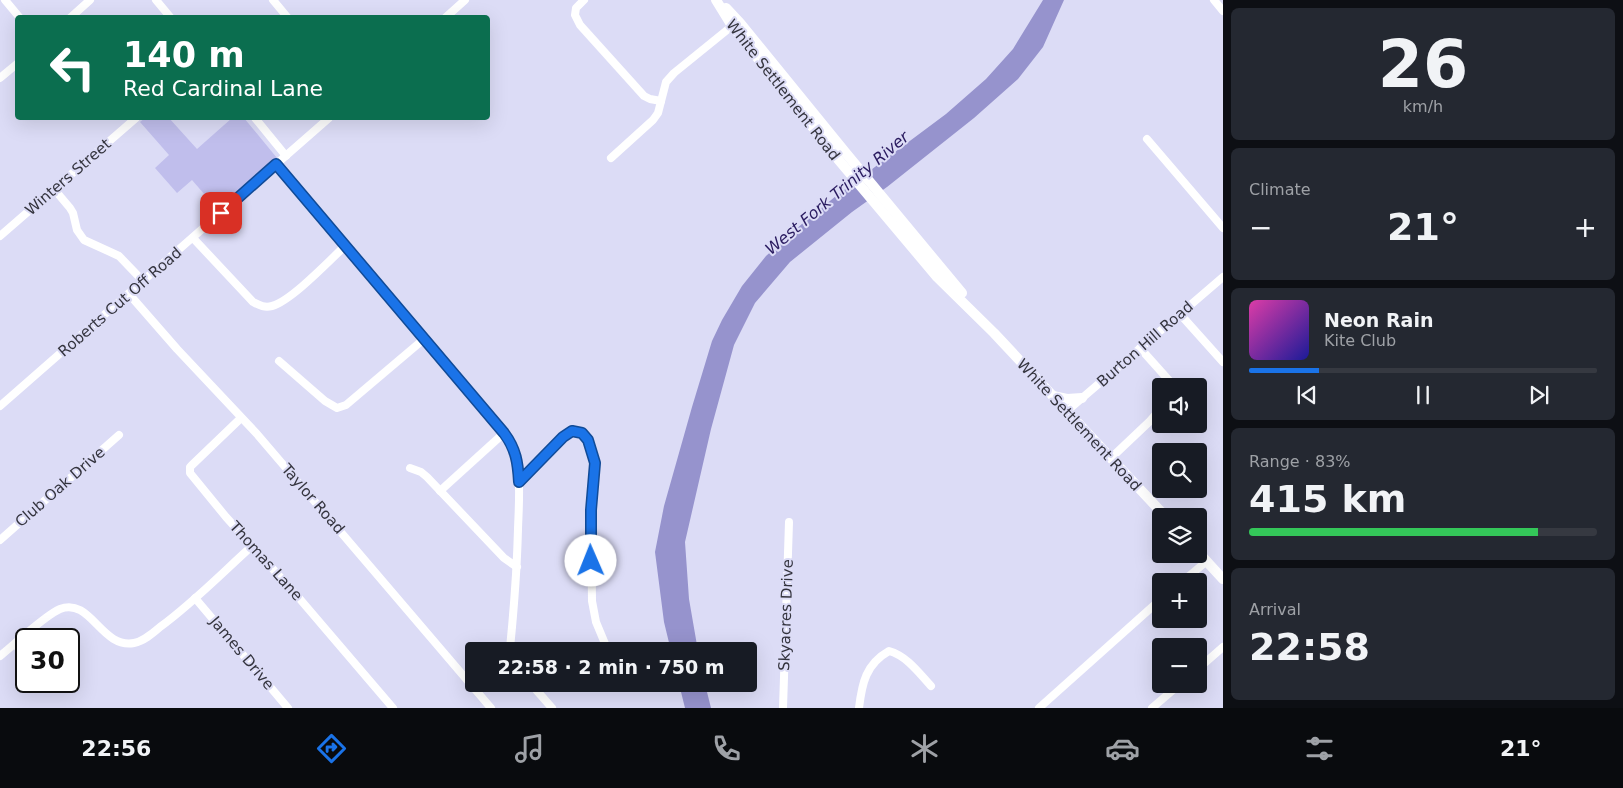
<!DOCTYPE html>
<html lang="en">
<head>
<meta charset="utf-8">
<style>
  body { margin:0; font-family:"DejaVu Sans",sans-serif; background:#242831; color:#f1f3f6; height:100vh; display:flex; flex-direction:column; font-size:19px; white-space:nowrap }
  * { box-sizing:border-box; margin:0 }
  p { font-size:16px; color:#9ea1a6 }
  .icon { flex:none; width:28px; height:28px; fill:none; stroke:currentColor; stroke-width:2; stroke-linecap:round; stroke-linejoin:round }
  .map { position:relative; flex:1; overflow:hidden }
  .side { display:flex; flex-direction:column; gap:8px; padding:8px; background:#0d0f14; width:400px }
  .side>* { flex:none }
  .hud { position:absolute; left:15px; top:15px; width:475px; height:105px; border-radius:5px; box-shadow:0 5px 20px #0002; background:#0b6e4f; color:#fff; overflow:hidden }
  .tools { position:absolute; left:1152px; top:378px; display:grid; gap:10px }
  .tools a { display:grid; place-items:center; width:55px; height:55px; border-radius:5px; background:#171b24; box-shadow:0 5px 20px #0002; font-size:25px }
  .speed { position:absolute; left:15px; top:628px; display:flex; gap:10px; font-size:25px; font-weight:700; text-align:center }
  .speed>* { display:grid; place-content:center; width:65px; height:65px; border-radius:50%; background:#171b24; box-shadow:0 5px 20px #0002; line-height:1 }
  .speed .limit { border:2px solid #111; border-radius:8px; background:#fff; color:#111 }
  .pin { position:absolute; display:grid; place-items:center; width:42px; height:42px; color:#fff; margin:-21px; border-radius:10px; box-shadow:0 2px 8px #0006 }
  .me { position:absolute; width:55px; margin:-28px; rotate:359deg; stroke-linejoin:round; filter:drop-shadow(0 0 4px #0008) }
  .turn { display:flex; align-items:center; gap:18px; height:105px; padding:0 25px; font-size:22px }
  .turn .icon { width:65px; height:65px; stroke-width:2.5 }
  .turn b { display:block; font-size:35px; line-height:42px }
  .big { font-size:38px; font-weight:800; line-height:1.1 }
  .side .tile { flex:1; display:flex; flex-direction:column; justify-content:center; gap:8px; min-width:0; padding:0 18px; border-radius:8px; background:#242831 }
  .side .dial { align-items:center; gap:0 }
  .dial b { font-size:65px; line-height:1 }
  .song { display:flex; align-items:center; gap:15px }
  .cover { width:60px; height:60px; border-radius:8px; background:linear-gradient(135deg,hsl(320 70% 55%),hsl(240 70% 35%)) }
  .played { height:5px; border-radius:2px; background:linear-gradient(90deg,#1a73e8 20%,#363941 20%) }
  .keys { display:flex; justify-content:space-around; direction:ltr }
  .heat { display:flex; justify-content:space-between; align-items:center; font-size:28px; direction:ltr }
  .charge { height:8px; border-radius:4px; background:linear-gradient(90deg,#34c759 83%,#363941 0) }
  .trip { position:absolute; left:465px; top:642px; width:292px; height:50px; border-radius:5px; background:#171b24; box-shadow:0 5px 20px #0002; font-weight:800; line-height:50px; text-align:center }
  .menu { display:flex; height:80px; justify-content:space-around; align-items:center; background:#090b0e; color:#9ea1a6 }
  .menu .icon { width:35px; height:35px }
  .menu .selected { color:#1a73e8 }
  .menu b { font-size:22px; color:#f1f3f6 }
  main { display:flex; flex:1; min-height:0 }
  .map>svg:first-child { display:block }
</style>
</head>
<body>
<main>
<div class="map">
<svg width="1223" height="708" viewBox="0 0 1223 708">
  <rect width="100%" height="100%" fill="#dcdcf6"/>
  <path fill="#c0beec" d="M145 118H169L197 149 232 118H244L277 158 218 210 192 180 177 193 155 168 169 155 140 122Z"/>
  <g fill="#9693cd">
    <path d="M1043 0H1064L1043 47 1018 79 974 118 887 187 852 212 790 262 755 303 734 345 711 429 685 542 689 599 698 651H671L664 622 655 552 664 506 692 407 712 341 722 320 742 286 766 256 803 223 836 196 946 114 986 79 1013 49Z"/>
    <path d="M679 684H705L711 708H685Z"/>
  </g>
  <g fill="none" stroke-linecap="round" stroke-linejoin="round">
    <g stroke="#fff" stroke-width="8">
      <path d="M5 0 20 18"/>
      <path d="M156 0 171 18"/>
      <path d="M273 0 288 18"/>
      <path d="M584 0 576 8 575 15 580 25 644 96 650 99 661 101"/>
      <path d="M1214 0 1223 11"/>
      <path d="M70 18 90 0"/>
      <path d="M445 18 465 0"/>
      <path d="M0 78 18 63"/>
      <path d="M255 118 286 156"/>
      <path d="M1147 139 1223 228"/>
      <path d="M611 158 653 120 658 113 666 82 674 73 732 26"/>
      <path d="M276 164 511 442C522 470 519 499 518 529 517 569 514 608 510 648L512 651"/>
      <path d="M54 189 70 208 73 213 77 230 84 240 119 256 143 281"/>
      <path d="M0 236 136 118"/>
      <path d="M193 238 253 302C259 305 264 308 272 306 291 301 329 261 345 246"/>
      <path d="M129 294 177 349 257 434 491 708"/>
      <path d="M1180 314 1223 362"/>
      <path d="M1140 348 1174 386"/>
      <path d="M279 361 325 401 337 408 346 405 424 339"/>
      <path d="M0 406 329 118"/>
      <path d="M1067 411 1223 277"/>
      <path d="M241 418 192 465 190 467V473L226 517 299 598 393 708"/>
      <path d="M1111 458 1149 422 1161 408"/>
      <path d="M410 468 421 472 427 477 504 558 517 567"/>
      <path d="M519 482 563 437 572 431 582 433 588 440 595 463 591 522 592 601 596 622 606 646V651"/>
      <path d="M440 491 504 433"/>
      <path d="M0 540 119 435"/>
      <path d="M1183 581 1207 561"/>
      <path d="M195 598 288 708"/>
      <path d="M15 644 26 658"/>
      <path d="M0 656C14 645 45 615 60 609 91 597 101 649 134 643 144 641 153 633 160 627 193 603 222 573 252 546"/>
      <path d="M1199 668 1223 647"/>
      <path d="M46 681 47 682"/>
      <path d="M531 684 552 708"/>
      <path d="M783 708 789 522"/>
      <path d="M859 708C862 683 866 664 889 651 907 656 919 673 931 686"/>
      <path d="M1039 708 1161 599"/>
      <path d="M1152 708 1180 684"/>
    </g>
    <g stroke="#fff" stroke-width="10">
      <path d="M716 0 732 26 837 158 937 277 994 333 1165 516"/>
      <path d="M726 8 740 23 845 152 962 293"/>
      <path d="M1053 396 1067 399 1082 398"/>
      <path d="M1199 553 1223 579"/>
    </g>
  </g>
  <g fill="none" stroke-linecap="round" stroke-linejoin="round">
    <g stroke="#114b97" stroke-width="12">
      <path id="route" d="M221 213 276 164 504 433C516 449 518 463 519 482L563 437 572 431 582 433 588 440 595 463 591 510V561"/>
    </g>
    <use href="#route" stroke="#1a73e8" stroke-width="9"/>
  </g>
  <g text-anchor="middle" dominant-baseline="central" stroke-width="4" stroke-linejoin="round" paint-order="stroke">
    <g font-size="15" fill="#34343e" stroke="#dcdcf6">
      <text transform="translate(783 90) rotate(52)">White Settlement Road</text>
      <text transform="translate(68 177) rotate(-41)">Winters Street</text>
      <text transform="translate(120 302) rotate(-41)">Roberts Cut Off Road</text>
      <text transform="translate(1145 344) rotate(-41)">Burton Hill Road</text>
      <text transform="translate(1079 425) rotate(47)">White Settlement Road</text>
      <text transform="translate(60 487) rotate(-41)">Club Oak Drive</text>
      <text transform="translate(313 499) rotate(49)">Taylor Road</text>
      <text transform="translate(266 561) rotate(48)">Thomas Lane</text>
      <text transform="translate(786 615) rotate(-88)">Skyacres Drive</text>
      <text transform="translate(242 653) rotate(50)">James Drive</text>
    </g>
    <g font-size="16" font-style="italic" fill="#291a5f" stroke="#dcdcf6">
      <text transform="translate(837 193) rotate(-40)">West Fork Trinity River</text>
    </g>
  </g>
</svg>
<div class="tools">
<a><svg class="icon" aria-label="sound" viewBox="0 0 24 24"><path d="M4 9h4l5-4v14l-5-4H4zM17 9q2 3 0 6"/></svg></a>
<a><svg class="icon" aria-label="search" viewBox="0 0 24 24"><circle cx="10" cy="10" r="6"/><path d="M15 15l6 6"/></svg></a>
<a><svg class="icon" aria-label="layers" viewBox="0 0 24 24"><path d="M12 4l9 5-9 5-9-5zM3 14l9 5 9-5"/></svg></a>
<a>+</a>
<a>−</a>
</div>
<div class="speed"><div class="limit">30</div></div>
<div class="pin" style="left:221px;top:213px;background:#d93025"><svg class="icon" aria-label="arrive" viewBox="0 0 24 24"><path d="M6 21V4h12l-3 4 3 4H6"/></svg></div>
<svg class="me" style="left:591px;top:561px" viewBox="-20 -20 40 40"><circle r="19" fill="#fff"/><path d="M0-13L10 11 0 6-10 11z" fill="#1a73e8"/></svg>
<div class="trip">22:58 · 2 min · 750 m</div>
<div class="hud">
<div class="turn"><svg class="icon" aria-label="left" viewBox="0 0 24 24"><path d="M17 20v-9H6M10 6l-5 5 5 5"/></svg><div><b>140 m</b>Red Cardinal Lane</div></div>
</div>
</div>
<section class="side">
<div class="tile dial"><b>26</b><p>km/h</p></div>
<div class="tile"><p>Climate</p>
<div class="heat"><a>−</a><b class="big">21°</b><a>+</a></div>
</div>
<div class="tile">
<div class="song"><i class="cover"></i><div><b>Neon Rain</b><p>Kite Club</p></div></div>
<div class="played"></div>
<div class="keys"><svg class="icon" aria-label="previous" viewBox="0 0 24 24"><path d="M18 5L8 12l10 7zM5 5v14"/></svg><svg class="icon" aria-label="pause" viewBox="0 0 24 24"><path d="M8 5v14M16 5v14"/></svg><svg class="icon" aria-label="next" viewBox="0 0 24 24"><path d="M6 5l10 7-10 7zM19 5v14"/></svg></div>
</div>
<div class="tile"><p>Range · 83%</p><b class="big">415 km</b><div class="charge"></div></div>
<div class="tile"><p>Arrival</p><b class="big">22:58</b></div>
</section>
</main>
<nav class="menu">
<b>22:56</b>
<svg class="icon selected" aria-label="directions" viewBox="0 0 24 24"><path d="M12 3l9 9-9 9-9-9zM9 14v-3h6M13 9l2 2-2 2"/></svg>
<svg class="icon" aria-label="music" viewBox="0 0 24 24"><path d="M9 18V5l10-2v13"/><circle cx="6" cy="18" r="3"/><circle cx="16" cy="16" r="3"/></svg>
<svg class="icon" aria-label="phone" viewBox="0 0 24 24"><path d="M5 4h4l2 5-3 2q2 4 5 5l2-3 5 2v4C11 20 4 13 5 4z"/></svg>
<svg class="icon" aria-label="climate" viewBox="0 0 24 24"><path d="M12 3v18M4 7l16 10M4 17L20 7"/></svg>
<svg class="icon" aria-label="car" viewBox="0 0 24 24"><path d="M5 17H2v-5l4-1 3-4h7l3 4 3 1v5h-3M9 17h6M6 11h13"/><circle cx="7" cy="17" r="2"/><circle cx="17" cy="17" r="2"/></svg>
<svg class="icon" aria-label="filters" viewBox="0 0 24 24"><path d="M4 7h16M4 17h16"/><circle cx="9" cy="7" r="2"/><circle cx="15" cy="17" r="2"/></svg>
<b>21°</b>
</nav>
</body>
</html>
